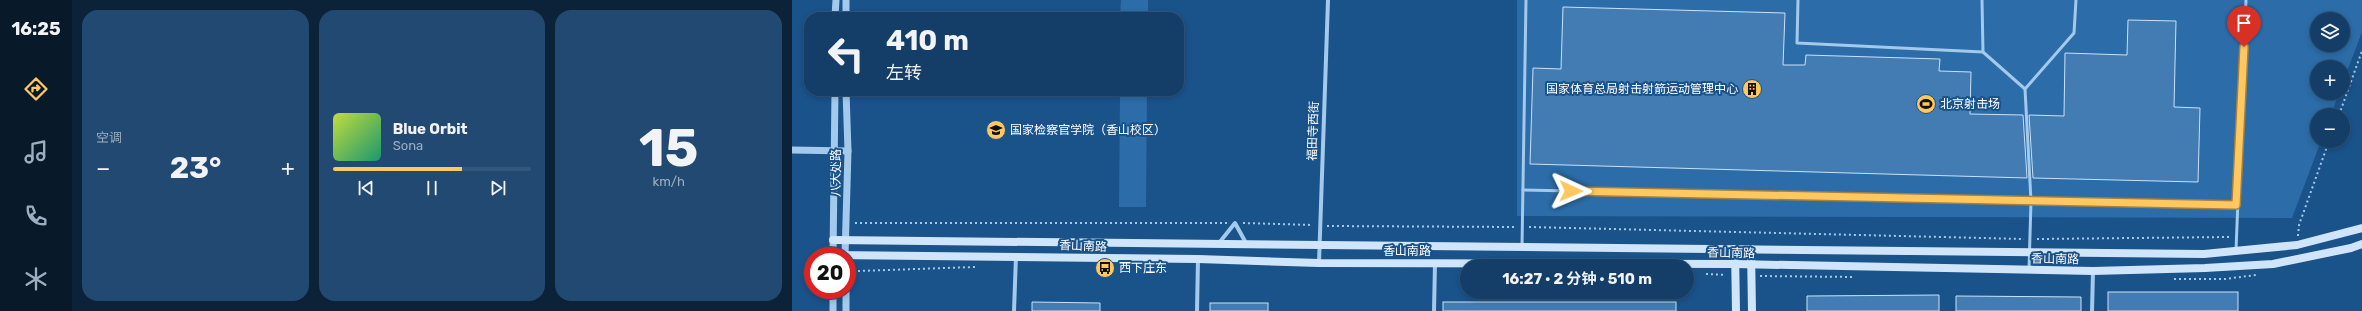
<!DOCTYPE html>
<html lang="zh">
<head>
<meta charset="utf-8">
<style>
  body { margin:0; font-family:Rubik,"Noto Sans SC",sans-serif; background:#214971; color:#f1f3f6; height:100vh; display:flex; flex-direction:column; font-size:15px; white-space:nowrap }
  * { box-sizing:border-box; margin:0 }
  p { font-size:13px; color:#9daec0 }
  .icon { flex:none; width:22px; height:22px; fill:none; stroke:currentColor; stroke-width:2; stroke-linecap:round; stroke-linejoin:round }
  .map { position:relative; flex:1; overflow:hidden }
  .panel { display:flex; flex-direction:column; gap:10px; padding:10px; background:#0b2239; width:720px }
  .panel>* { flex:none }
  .top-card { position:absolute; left:12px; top:12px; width:380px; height:84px; border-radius:16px; box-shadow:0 2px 6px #0003,0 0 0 1px #33577c; background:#143e68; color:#f1f3f6; overflow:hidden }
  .buttons { position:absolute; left:1518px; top:12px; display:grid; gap:8px }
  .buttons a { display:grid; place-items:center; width:40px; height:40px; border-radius:50%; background:#143e68; box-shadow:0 2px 6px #0003,0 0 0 1px #33577c; font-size:20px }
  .speed { position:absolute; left:12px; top:247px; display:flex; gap:8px; font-size:20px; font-weight:700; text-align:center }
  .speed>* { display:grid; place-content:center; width:52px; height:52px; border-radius:50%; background:#143e68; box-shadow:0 2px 6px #0003,0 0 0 1px #33577c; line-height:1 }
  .speed .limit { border:6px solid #d22; background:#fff; color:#111 }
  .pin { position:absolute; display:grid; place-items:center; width:34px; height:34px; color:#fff; margin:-41px -17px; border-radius:50% 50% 50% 0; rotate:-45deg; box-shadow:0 0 4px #0007 }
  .pin .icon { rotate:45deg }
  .me { position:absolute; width:44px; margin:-22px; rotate:91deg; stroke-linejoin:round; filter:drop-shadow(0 0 3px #0008) }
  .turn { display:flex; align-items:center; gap:14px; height:84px; padding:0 16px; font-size:18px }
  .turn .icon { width:52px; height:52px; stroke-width:2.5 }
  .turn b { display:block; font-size:28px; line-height:34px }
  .big { font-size:30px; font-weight:700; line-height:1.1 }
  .panel .tile { flex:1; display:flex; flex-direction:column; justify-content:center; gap:6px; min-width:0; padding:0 14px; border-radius:16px; background:#214971 }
  .panel .dial { align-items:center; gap:0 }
  .dial b { font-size:52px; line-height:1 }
  .song { display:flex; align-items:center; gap:12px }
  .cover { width:48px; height:48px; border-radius:6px; background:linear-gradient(135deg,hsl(70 70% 55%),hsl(160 70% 35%)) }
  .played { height:4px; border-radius:2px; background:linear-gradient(90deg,#ffc760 65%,#33577c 65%) }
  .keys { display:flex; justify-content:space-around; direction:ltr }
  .heat { display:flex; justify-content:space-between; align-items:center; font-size:22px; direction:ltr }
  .panel .tiles { flex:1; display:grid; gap:10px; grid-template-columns:repeat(3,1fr) }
  .trip { position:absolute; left:668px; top:259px; width:234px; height:40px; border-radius:20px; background:#143e68; box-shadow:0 2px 6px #0003,0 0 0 1px #33577c; font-weight:700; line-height:40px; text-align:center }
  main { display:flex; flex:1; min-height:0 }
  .menu { display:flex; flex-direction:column; width:72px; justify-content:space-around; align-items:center; background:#08192a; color:#9daec0 }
  .menu .icon { width:28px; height:28px }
  .menu .selected { color:#ffc760 }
  .menu b { font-size:18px; color:#f1f3f6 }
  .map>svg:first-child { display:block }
</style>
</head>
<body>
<main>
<nav class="menu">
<b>16:25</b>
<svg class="icon selected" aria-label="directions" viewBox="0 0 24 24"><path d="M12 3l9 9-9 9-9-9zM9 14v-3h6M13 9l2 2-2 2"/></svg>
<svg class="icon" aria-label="music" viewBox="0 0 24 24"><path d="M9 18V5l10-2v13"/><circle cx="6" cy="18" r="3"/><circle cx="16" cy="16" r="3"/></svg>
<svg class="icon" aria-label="phone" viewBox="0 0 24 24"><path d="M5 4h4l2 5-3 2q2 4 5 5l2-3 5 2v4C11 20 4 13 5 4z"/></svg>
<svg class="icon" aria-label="climate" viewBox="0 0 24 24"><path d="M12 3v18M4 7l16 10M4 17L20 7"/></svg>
</nav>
<section class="panel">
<div class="tiles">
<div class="tile"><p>空调</p>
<div class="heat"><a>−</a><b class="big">23°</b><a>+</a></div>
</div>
<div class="tile">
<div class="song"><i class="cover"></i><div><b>Blue Orbit</b><p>Sona</p></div></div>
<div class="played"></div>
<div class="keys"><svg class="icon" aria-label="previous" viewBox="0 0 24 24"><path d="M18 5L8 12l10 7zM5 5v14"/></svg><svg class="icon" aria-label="pause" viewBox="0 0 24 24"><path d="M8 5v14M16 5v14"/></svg><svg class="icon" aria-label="next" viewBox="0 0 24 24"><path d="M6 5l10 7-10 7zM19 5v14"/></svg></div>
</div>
<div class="tile dial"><b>15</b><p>km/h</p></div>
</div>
</section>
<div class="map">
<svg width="1570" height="311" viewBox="0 0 1570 311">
  <rect width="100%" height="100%" fill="#1a528a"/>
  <g fill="#2c6ca8" fill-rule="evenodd">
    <path d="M329 0H356V17H328Z"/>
    <path d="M725 0H1570V32L1551 82V67H1525V93H1547L1539 115H1525V141H1529L1500 218 725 216ZM1525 19H1551V45H1525Z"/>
    <path d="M328 91H355L354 207H327Z"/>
  </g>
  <g fill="#427cb2" stroke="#c9e2fa">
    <path d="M771 7 993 13 991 65H1013L1014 55 1148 59 1147 71 1179 72 1178 114 1231 115 1235 178 738 164 741 68 769 69Z"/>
    <path d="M1336 20 1384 21 1382 107 1408 108 1406 182 1241 178 1237 115 1272 116 1273 53 1335 55Z"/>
    <rect x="1316" y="292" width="130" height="19"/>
    <path d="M1147 295V311H1015V296Z"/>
    <path d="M1164 296 1289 297V311H1164Z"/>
    <path d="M240 302 308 303V311H240Z"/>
    <rect x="651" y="302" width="233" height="9"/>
    <rect x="418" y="303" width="58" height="8"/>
  </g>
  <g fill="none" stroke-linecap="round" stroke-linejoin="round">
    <g stroke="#a3caed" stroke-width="2" stroke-dasharray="2 3" stroke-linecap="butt">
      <path d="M1547 115 1570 51"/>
      <path d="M63 223H435"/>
      <path d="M451 223 521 225"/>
      <path d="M535 226 725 227"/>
      <path d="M737 227 1232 239"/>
      <path d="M1506 236 1507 225 1537 141"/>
      <path d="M1245 239 1438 237"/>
      <path d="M66 271 183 267"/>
      <path d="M914 274 934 275"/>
      <path d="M968 276 1062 277"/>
      <path d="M1382 279H1433L1464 275"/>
    </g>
    <g stroke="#a3caed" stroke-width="3">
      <path d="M1006 0 1005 43 1191 52"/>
      <path d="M1190 0 1191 52 1233 89 1239 201 1237 269"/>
      <path d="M1233 89 1282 33 1284 0"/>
      <path d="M731 190 1444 205"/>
      <path d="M730 246 734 0"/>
      <path d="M1444 250 1454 0"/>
    </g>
    <g stroke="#a3caed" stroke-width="4">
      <path d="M427 243 443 223 454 243"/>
      <path d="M527 263 536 0"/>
      <path d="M222 311 224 256"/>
      <path d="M405 311 406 259"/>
      <path d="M642 311 643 263"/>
      <path d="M1300 311 1301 271"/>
    </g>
    <g stroke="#a3caed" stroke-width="7">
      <path d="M54 0V17"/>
      <path d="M43 17 44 0"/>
      <path d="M0 150 56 151"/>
      <path d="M41 256 43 91"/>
      <path d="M53 256 56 151 54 91"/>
      <path d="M41 311V290"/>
      <path d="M54 311V290"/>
    </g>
    <g stroke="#d0e5f9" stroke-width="8">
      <path d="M41 240 1412 254 1505 245 1570 228"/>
      <path d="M943 249 944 311"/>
      <path d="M959 249 960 311"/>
      <path d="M41 255 406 259 527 263 943 264 1301 271 1413 268 1481 264 1559 248 1570 244"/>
    </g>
  </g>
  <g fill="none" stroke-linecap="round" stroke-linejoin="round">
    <g stroke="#a6813e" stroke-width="10">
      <path id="route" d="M779 191 1444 205 1452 47"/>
    </g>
    <use href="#route" stroke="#ffc760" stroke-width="7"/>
  </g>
  <defs>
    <g id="building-disc" transform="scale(1)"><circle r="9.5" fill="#ffc760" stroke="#1a528a"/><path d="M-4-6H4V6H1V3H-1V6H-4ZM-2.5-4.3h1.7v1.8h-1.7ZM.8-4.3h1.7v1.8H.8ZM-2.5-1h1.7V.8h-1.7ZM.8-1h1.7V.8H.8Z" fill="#111"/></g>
    <g id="stadium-disc" transform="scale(1)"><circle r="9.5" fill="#ffc760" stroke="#1a528a"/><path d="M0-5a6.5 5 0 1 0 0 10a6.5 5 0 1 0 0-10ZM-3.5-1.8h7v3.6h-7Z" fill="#111"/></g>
    <g id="university-disc" transform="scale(1)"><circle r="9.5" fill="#ffc760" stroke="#1a528a"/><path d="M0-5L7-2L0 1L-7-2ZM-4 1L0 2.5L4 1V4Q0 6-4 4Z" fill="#111"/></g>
    <g id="bus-disc" transform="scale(1)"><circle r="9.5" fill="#ffc760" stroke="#1a528a"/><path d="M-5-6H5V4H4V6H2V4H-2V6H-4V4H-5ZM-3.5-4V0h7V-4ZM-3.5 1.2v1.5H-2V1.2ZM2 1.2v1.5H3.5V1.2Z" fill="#111"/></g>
  </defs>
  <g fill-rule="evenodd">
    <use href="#building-disc" x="960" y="89"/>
    <use href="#stadium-disc" x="1134" y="104"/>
    <use href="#university-disc" x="204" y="130"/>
    <use href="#bus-disc" x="313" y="268"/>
  </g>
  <g text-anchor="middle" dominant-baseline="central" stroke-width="4" stroke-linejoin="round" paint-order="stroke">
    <g font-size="12" fill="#fff" stroke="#1a528a" text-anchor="start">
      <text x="946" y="89" text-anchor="end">国家体育总局射击射箭运动管理中心</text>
      <text x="1148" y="104">北京射击场</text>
      <text x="218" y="130">国家检察官学院（香山校区）</text>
      <text x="327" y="268">西下庄东</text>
    </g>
    <g font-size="12" fill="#fff" stroke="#1a528a">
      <text transform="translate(521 131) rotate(-88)">福田寺西街</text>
      <text transform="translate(44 173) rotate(-90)">八大处路</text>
      <text transform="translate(291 246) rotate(2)">香山南路</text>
      <text x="615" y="251">香山南路</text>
      <text transform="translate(939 253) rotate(1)">香山南路</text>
      <text transform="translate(1263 259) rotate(1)">香山南路</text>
    </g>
  </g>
</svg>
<div class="buttons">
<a><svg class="icon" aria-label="layers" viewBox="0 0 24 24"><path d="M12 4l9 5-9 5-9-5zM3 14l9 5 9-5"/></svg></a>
<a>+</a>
<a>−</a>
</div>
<div class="speed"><div class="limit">20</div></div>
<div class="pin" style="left:1452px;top:47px;background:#d93025"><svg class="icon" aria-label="arrive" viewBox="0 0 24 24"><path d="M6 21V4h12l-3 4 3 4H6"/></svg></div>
<svg class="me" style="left:779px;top:191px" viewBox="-20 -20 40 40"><path d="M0-17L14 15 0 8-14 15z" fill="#ffc760" stroke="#fff" stroke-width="4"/></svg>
<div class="trip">16:27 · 2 分钟 · 510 m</div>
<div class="top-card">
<div class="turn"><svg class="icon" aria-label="left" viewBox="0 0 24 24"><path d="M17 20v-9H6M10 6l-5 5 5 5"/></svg><div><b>410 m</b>左转</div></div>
</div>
</div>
</main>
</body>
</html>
